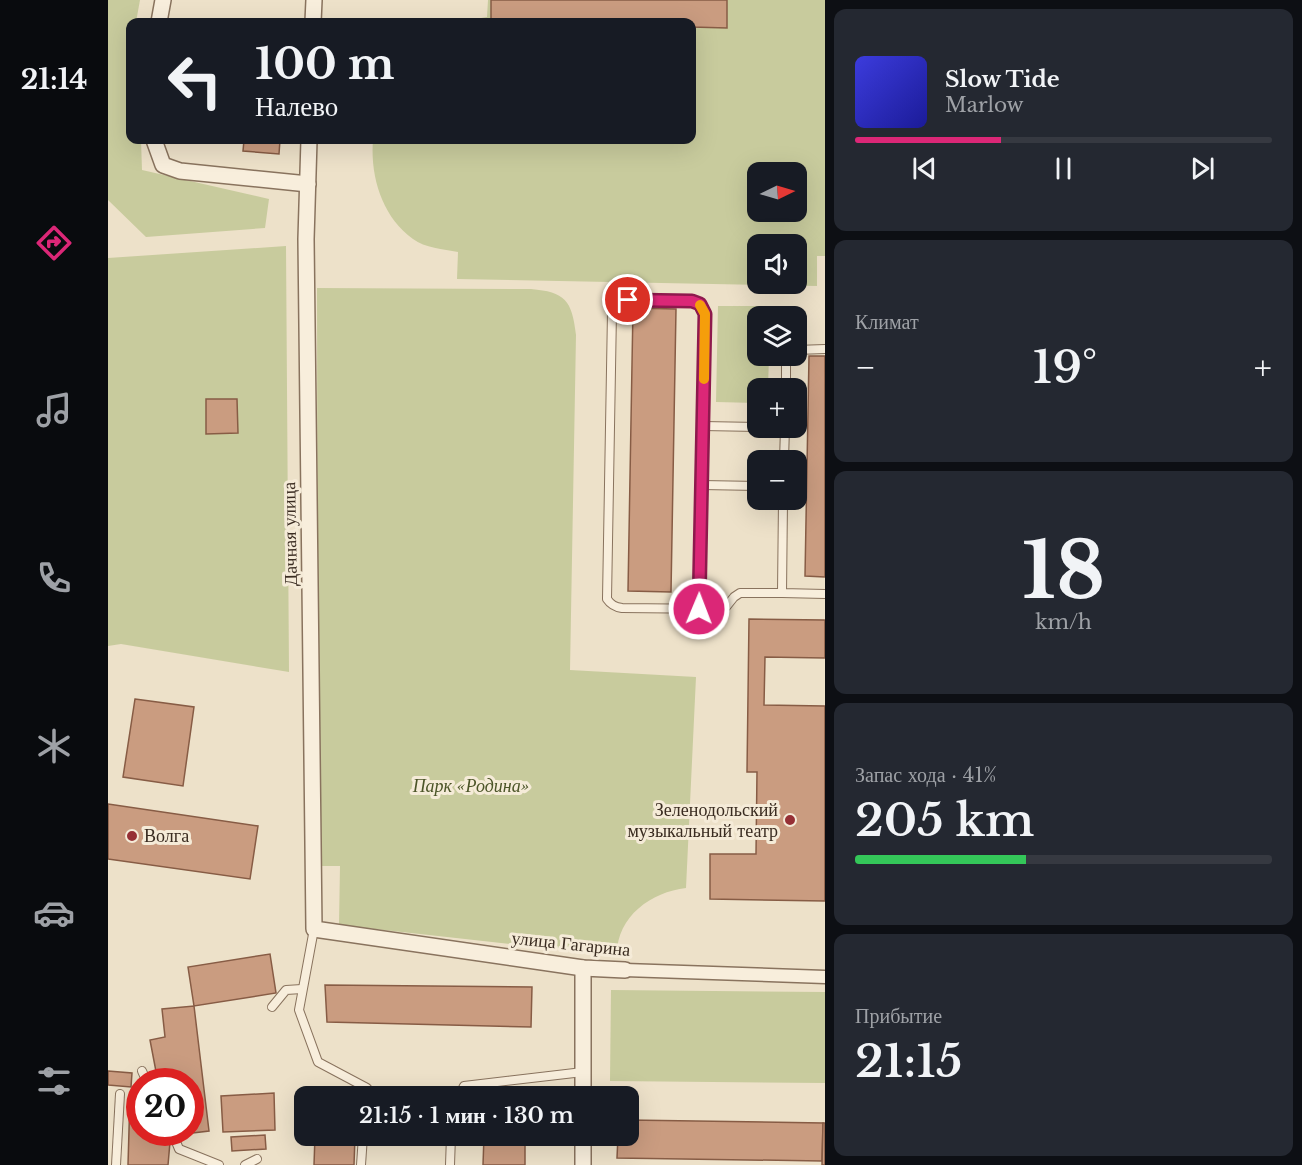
<!DOCTYPE html>
<html lang="ru">
<head>
<meta charset="utf-8">
<style>
  body { margin:0; font-family:"Libre Baskerville",serif; background:#242831; color:#f1f3f6; height:100vh; display:flex; flex-direction:column; font-size:22px; white-space:nowrap }
  * { box-sizing:border-box; margin:0 }
  p { font-size:20px; color:#9ea1a6 }
  .icon { flex:none; width:33px; height:33px; fill:none; stroke:currentColor; stroke-width:2; stroke-linecap:round; stroke-linejoin:round }
  .map { position:relative; flex:1; overflow:hidden }
  .drawer { display:flex; flex-direction:column; gap:9px; padding:9px; background:#0d0f14; width:477px }
  .drawer>* { flex:none }
  .hud { position:absolute; left:18px; top:18px; width:570px; height:126px; border-radius:12px; box-shadow:0 6px 24px #0002; background:#171b24; color:#f1f3f6; overflow:hidden }
  .needle { width:39px; rotate:85deg }
  .controls { position:absolute; left:639px; top:162px; display:grid; gap:12px }
  .controls a { display:grid; place-items:center; width:60px; height:60px; border-radius:12px; background:#171b24; box-shadow:0 6px 24px #0002; font-size:30px }
  .speed { position:absolute; left:18px; top:1068px; display:flex; gap:12px; font-size:30px; font-weight:700; text-align:center }
  .speed>* { display:grid; place-content:center; width:78px; height:78px; border-radius:50%; background:#171b24; box-shadow:0 6px 24px #0002; line-height:1 }
  .speed .limit { border:9px solid #d22; background:#fff; color:#111 }
  .pin { position:absolute; display:grid; place-items:center; width:51px; height:51px; color:#fff; margin:-26px; border:3px solid #fff; border-radius:50%; box-shadow:0 2px 6px #0007 }
  .me { position:absolute; width:66px; margin:-33px; rotate:1deg; stroke-linejoin:round; filter:drop-shadow(0 0 4px #0008) }
  .turn { display:flex; align-items:center; gap:21px; height:126px; padding:0 30px; font-size:27px }
  .turn .icon { width:78px; height:78px; stroke-width:2.5 }
  .turn b { display:block; font-size:42px; line-height:51px }
  .big { font-size:45px; font-weight:600; line-height:1.1 }
  .drawer .tile { flex:1; display:flex; flex-direction:column; justify-content:center; gap:9px; min-width:0; padding:0 21px; border-radius:12px; background:#242831 }
  .drawer .dial { align-items:center; gap:0 }
  .dial b { font-size:78px; line-height:1 }
  .song { display:flex; align-items:center; gap:18px }
  .cover { width:72px; height:72px; border-radius:9px; background:linear-gradient(135deg,hsl(240 70% 55%),hsl(240 70% 35%)) }
  .played { height:6px; border-radius:3px; background:linear-gradient(90deg,#db2777 35%,#363941 35%) }
  .keys { display:flex; justify-content:space-around; direction:ltr }
  .heat { display:flex; justify-content:space-between; align-items:center; font-size:33px; direction:ltr }
  .charge { height:9px; border-radius:4px; background:linear-gradient(90deg,#34c759 41%,#363941 0) }
  .trip { position:absolute; left:186px; top:1086px; width:345px; height:60px; border-radius:12px; background:#171b24; box-shadow:0 6px 24px #0002; font-weight:600; line-height:60px; text-align:center }
  main { display:flex; flex:1; min-height:0 }
  .tab-bar { display:flex; flex-direction:column; width:108px; justify-content:space-around; align-items:center; background:#090b0e; color:#9ea1a6 }
  .tab-bar .icon { width:42px; height:42px }
  .tab-bar .on { color:#db2777 }
  .tab-bar b { font-size:27px; color:#f1f3f6 }
  .map>svg:first-child { display:block }
</style>
</head>
<body>
<main>
<nav class="tab-bar">
<b>21:14</b>
<svg class="icon on" aria-label="directions" viewBox="0 0 24 24"><path d="M12 3l9 9-9 9-9-9zM9 14v-3h6M13 9l2 2-2 2"/></svg>
<svg class="icon" aria-label="music" viewBox="0 0 24 24"><path d="M9 18V5l10-2v13"/><circle cx="6" cy="18" r="3"/><circle cx="16" cy="16" r="3"/></svg>
<svg class="icon" aria-label="phone" viewBox="0 0 24 24"><path d="M5 4h4l2 5-3 2q2 4 5 5l2-3 5 2v4C11 20 4 13 5 4z"/></svg>
<svg class="icon" aria-label="climate" viewBox="0 0 24 24"><path d="M12 3v18M4 7l16 10M4 17L20 7"/></svg>
<svg class="icon" aria-label="car" viewBox="0 0 24 24"><path d="M5 17H2v-5l4-1 3-4h7l3 4 3 1v5h-3M9 17h6M6 11h13"/><circle cx="7" cy="17" r="2"/><circle cx="17" cy="17" r="2"/></svg>
<svg class="icon" aria-label="filters" viewBox="0 0 24 24"><path d="M4 7h16M4 17h16"/><circle cx="9" cy="7" r="2"/><circle cx="15" cy="17" r="2"/></svg>
</nav>
<div class="map">
<svg width="717" height="1165" viewBox="0 0 717 1165">
  <rect width="100%" height="100%" fill="#ede1c9"/>
  <g fill="#c8cb9d" fill-rule="evenodd">
    <path d="M0 0H32L28 22H22V140H33L34 170 161 199 157 228 38 237 0 200Z"/>
    <path d="M380 0H717V256H709V286L349 279 350 252C335 249 317 248 305 239 274 217 262 176 265 140H584V22H349L379 17ZM650 172H688V212H650ZM650 244H688V284H650Z"/>
    <path d="M178 246 181 672 13 644 0 646V258Z"/>
    <path d="M209 288 423 289C457 292 464 300 468 335L462 670 588 677 578 888C543 892 508 917 509 956L231 925 232 866H210Z"/>
    <path d="M610 306H662L661 316H650V356H661L660 388H650L649 403 608 402Z"/>
    <path d="M503 990 717 992V1083L502 1081Z"/>
  </g>
  <g fill="#ca9c80" stroke="#875c45" stroke-width="1.5">
    <path d="M383 0H619V28L584 27V22H383Z"/>
    <path d="M136 140H172L171 154 135 151Z"/>
    <path d="M525 308 568 309 563 592 520 591Z"/>
    <path d="M701 356H717V577L697 576Z"/>
    <path d="M98 399H129L130 433 98 434Z"/>
    <path d="M641 619 717 620V658L657 657 656 705 717 706V901L602 899V854H648L649 772H639Z"/>
    <path d="M27 699 86 707 75 786 15 777Z"/>
    <path d="M0 804 150 826 142 879 0 859Z"/>
    <path d="M162 954 168 993 86 1006 80 967Z"/>
    <path d="M217 985 424 987 423 1027 219 1022Z"/>
    <path d="M86 1006 101 1131 68 1135V1132H82V1082H50L42 1040 57 1037 54 1009Z"/>
    <path d="M0 1071 24 1073 23 1087 0 1085Z"/>
    <path d="M166 1093 167 1130 115 1132 113 1096Z"/>
    <path d="M32 1095V1132H57L62 1142 60 1165H20L22 1096Z"/>
    <path d="M520 1120 715 1123 714 1161 509 1158 510 1136H520Z"/>
    <path d="M715 1123H717V1165H714Z"/>
    <path d="M157 1135 158 1149 124 1151 123 1137Z"/>
    <path d="M207 1136H247L246 1165H206Z"/>
    <path d="M376 1136H417V1165H375Z"/>
  </g>
  <g fill="none" stroke-linecap="round" stroke-linejoin="round">
    <g stroke="#89735e" stroke-width="10">
      <g id="service">
        <path d="M688 350 717 349"/>
        <path d="M678 388V363L682 356"/>
        <path d="M595 426 650 427"/>
        <path d="M676 460 677 428"/>
        <path d="M594 485 650 486"/>
        <path d="M675 500 674 593 717 594"/>
        <path d="M591 609 597 314 594 306 584 301 515 300 507 305 504 312 499 599C503 605 507 607 514 608L612 609 618 607 626 597 632 593H674"/>
        <path d="M206 929 191 1010 210 1062 259 1088 258 1096"/>
        <path d="M164 1007 178 990 194 989"/>
        <path d="M34 1071 39 1082"/>
        <path d="M351 1096 356 1086 475 1072"/>
        <path d="M64 1132 71 1149 111 1165"/>
        <path d="M8 1165 12 1094"/>
        <path d="M137 1165 149 1159"/>
        <path d="M253 1165 255 1136"/>
        <path d="M342 1165 343 1136"/>
      </g>
    </g>
    <g stroke="#89735e" stroke-width="15">
      <path id="pedestrian" d="M517 970 717 977"/>
    </g>
    <g stroke="#89735e" stroke-width="18">
      <g id="minor">
        <path d="M51 22 55 0"/>
        <path d="M205 22 206 0"/>
        <path d="M46 140 55 165 72 171 200 184"/>
        <path d="M201 140 198 239 206 929 475 968 517 970"/>
        <path d="M475 1096V968"/>
        <path d="M475 1165V1136"/>
      </g>
    </g>
    <use href="#service" stroke="#f8eedc" stroke-width="8"/>
    <use href="#pedestrian" stroke="#f8eedc" stroke-width="12"/>
    <use href="#minor" stroke="#f8eedc" stroke-width="15"/>
  </g>
  <g fill="none" stroke-linecap="round" stroke-linejoin="round">
    <g stroke="#8e194d" stroke-width="15">
      <path id="route" d="M520 300 584 301 592 304 597 314 591 609"/>
    </g>
    <use href="#route" stroke="#db2777" stroke-width="10"/>
    <path stroke="#f59e0b" stroke-width="10" d="M592 305 597 314 596 379"/>
  </g>
  <g fill="#963035" stroke="#f5ebd8" stroke-width="2">
    <circle cx="682" cy="820" r="6"/>
    <circle cx="24" cy="836" r="6"/>
  </g>
  <g text-anchor="middle" dominant-baseline="central" stroke-width="6" stroke-linejoin="round" paint-order="stroke">
    <g font-size="18" fill="#3a2c21" stroke="#f5ebd8">
      <text transform="translate(182 534) rotate(-91)">Дачная улица</text>
      <text transform="translate(463 944) rotate(6)">улица Гагарина</text>
    </g>
    <g font-size="18" font-style="italic" fill="#4c5528" stroke="#f5ebd8">
      <text x="363" y="786">Парк «Родина»</text>
    </g>
    <g font-size="18" fill="#3a2c21" stroke="#f5ebd8" text-anchor="end">
      <text x="670" y="810">Зеленодольский<tspan x="670" dy="21">музыкальный театр</tspan></text>
      <text x="36" y="836" text-anchor="start">Волга</text>
    </g>
  </g>
</svg>
<div class="controls">
<a><svg class="needle" viewBox="-14 -14 28 28"><path d="M0-13l5 13h-10z" fill="#e53935"/><path d="M0 13l5-13h-10z" fill="#9ea1a6"/></svg></a>
<a><svg class="icon" aria-label="sound" viewBox="0 0 24 24"><path d="M4 9h4l5-4v14l-5-4H4zM17 9q2 3 0 6"/></svg></a>
<a><svg class="icon" aria-label="layers" viewBox="0 0 24 24"><path d="M12 4l9 5-9 5-9-5zM3 14l9 5 9-5"/></svg></a>
<a>+</a>
<a>−</a>
</div>
<div class="speed"><div class="limit">20</div></div>
<div class="pin" style="left:520px;top:300px;background:#d93025"><svg class="icon" aria-label="arrive" viewBox="0 0 24 24"><path d="M6 21V4h12l-3 4 3 4H6"/></svg></div>
<svg class="me" style="left:591px;top:609px" viewBox="-20 -20 40 40"><circle r="17" fill="#db2777" stroke="#fff" stroke-width="3"/><path d="M0-11L8 9 0 5-8 9z" fill="#fff"/></svg>
<div class="trip">21:15 · 1 мин · 130 m</div>
<div class="hud">
<div class="turn"><svg class="icon" aria-label="left" viewBox="0 0 24 24"><path d="M17 20v-9H6M10 6l-5 5 5 5"/></svg><div><b>100 m</b>Налево</div></div>
</div>
</div>
<section class="drawer">
<div class="tile">
<div class="song"><i class="cover"></i><div><b>Slow Tide</b><p>Marlow</p></div></div>
<div class="played"></div>
<div class="keys"><svg class="icon" aria-label="previous" viewBox="0 0 24 24"><path d="M18 5L8 12l10 7zM5 5v14"/></svg><svg class="icon" aria-label="pause" viewBox="0 0 24 24"><path d="M8 5v14M16 5v14"/></svg><svg class="icon" aria-label="next" viewBox="0 0 24 24"><path d="M6 5l10 7-10 7zM19 5v14"/></svg></div>
</div>
<div class="tile"><p>Климат</p>
<div class="heat"><a>−</a><b class="big">19°</b><a>+</a></div>
</div>
<div class="tile dial"><b>18</b><p>km/h</p></div>
<div class="tile"><p>Запас хода · 41%</p><b class="big">205 km</b><div class="charge"></div></div>
<div class="tile"><p>Прибытие</p><b class="big">21:15</b></div>
</section>
</main>
</body>
</html>
